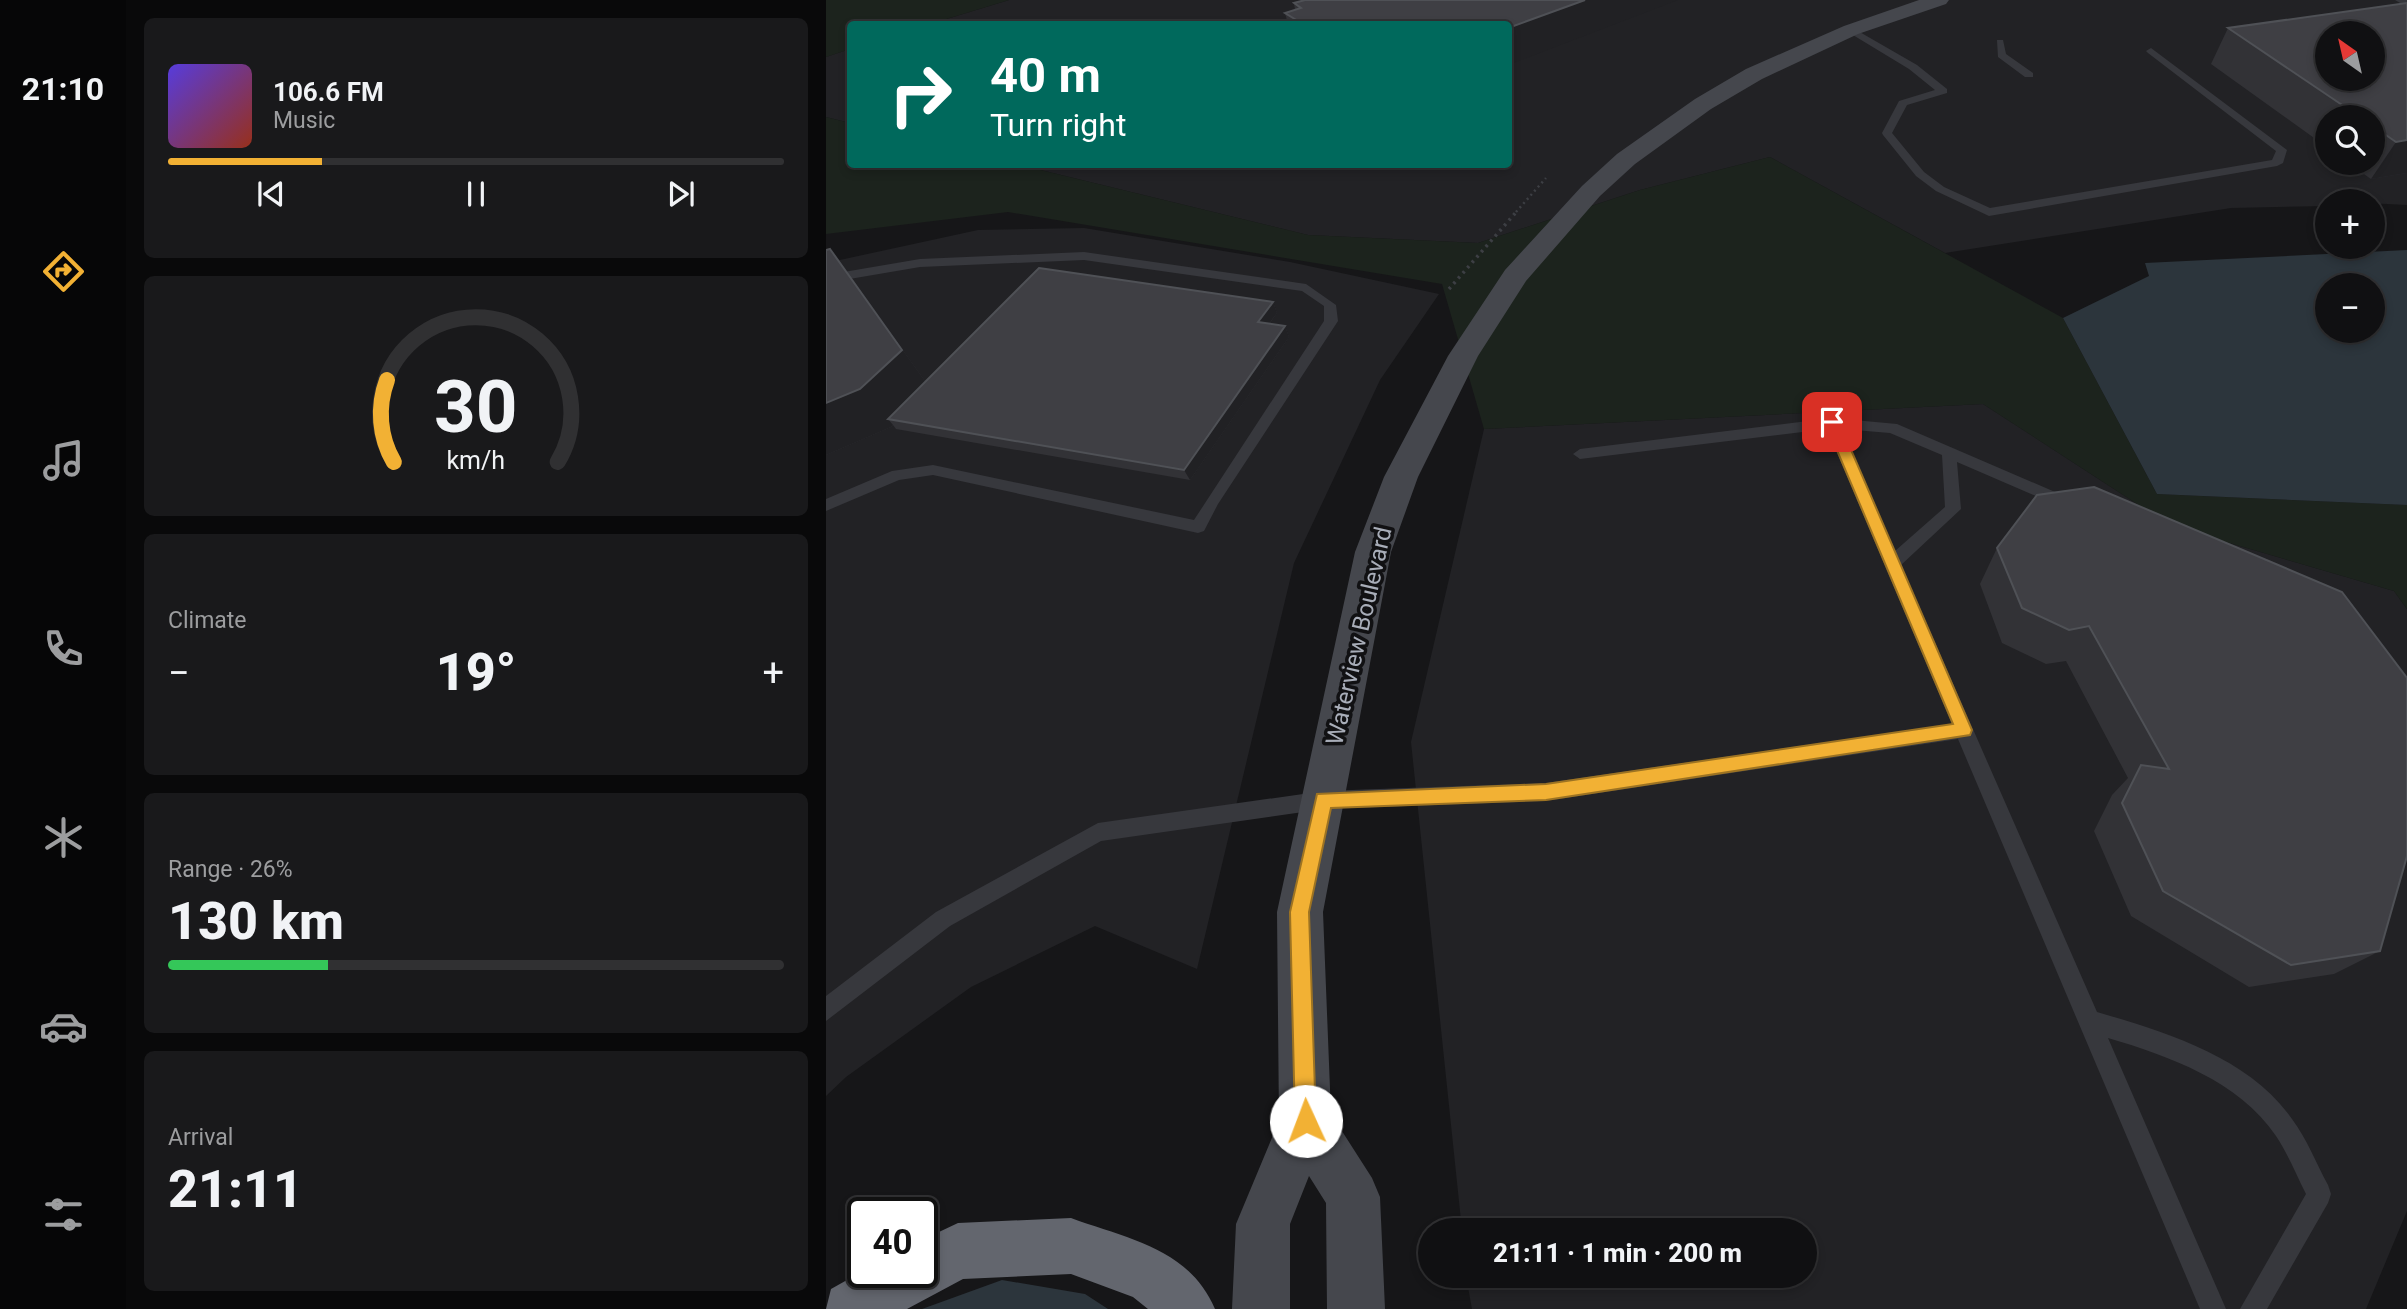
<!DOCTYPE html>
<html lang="en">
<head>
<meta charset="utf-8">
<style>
  body { margin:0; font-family:Roboto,sans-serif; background:#19191b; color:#f1f3f6; height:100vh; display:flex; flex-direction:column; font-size:26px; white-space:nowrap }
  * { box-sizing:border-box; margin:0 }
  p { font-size:23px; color:#9c9d9f }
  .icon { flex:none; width:38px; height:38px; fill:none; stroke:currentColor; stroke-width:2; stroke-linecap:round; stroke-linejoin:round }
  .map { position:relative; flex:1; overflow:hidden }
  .details { display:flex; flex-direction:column; gap:18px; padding:18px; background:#09090a; width:700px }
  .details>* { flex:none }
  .top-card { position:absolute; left:21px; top:21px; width:665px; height:147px; border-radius:7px; box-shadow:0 4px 10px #0003,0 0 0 2px #303032; background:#00695c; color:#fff; overflow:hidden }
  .needle { width:46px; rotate:326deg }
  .controls { position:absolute; left:1489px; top:21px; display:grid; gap:14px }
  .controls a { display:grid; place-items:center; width:70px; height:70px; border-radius:50%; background:#101012; box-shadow:0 4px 10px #0003,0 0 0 2px #303032; font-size:35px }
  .speed { position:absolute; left:21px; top:1197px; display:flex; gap:14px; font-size:35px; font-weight:700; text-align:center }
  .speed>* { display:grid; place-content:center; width:91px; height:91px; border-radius:50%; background:#101012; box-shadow:0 4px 10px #0003,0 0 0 2px #303032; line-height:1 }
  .speed .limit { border:4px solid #111; border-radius:10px; background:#fff; color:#111 }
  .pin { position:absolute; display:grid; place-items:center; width:60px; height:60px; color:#fff; margin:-30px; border-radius:14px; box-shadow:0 4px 10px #0006 }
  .me { position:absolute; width:77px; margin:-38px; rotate:358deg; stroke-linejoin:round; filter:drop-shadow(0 0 5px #0008) }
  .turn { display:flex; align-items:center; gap:24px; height:147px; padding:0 28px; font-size:32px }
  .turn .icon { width:91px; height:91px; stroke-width:2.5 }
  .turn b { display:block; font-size:49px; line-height:60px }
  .big { font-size:52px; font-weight:800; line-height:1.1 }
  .details .widget { flex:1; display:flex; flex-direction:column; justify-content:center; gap:10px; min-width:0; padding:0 24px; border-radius:10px; background:#19191b }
  .details .dial { align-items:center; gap:0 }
  .dial svg { height:182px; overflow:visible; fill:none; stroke:#303032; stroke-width:7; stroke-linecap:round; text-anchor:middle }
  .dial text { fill:#f1f3f6; stroke:none }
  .song { display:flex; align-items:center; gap:21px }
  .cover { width:84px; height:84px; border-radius:10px; background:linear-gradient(135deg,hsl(250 70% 55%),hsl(10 70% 35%)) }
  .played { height:7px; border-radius:4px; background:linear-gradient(90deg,#f2b134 25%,#303032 25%) }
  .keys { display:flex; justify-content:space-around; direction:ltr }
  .heat { display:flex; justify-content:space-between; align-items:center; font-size:38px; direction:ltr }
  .charge { height:10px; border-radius:5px; background:linear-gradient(90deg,#34c759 26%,#303032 0) }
  .trip { position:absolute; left:592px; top:1218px; width:399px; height:70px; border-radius:35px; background:#101012; box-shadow:0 4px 10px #0003,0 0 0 2px #303032; font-weight:800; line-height:70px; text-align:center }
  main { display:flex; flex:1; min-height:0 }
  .tab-bar { display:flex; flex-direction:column; width:126px; justify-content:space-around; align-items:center; background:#060607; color:#9c9d9f }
  .tab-bar .icon { width:49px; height:49px }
  .tab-bar .current { color:#f2b134 }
  .tab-bar b { font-size:32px; color:#f1f3f6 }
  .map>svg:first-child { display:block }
</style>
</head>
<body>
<main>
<nav class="tab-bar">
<b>21:10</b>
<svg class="icon current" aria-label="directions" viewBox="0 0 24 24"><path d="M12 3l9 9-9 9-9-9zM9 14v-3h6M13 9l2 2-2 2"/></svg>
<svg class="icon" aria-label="music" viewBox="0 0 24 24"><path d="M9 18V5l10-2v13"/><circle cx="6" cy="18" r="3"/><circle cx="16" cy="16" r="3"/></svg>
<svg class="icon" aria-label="phone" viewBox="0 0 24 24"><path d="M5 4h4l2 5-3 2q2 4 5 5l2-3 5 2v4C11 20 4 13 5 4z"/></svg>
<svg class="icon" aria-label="climate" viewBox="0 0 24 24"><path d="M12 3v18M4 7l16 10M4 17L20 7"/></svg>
<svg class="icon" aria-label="car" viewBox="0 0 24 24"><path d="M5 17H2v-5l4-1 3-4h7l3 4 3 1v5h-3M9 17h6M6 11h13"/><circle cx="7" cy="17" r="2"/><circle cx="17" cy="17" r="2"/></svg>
<svg class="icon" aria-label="filters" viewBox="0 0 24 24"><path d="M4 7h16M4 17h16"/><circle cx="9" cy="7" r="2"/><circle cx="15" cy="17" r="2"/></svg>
</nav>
<section class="details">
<div class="widget">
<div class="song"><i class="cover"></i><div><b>106.6 FM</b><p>Music</p></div></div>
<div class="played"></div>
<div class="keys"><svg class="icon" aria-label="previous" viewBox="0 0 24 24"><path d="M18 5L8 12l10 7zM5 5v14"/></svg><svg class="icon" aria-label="pause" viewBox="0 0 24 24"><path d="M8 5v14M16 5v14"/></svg><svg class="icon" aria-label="next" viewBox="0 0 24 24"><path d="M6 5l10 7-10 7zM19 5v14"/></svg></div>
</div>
<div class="widget dial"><svg viewBox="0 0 100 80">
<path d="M14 69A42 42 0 1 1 86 69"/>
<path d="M14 69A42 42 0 0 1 11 33" stroke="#f2b134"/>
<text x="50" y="56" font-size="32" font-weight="700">30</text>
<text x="50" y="72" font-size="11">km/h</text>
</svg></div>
<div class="widget"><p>Climate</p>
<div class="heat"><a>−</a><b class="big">19°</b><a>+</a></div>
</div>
<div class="widget"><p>Range · 26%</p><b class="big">130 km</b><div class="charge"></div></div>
<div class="widget"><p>Arrival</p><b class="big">21:11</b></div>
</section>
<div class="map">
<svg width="1581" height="1309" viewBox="0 0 1581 1309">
  <rect width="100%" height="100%" fill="#161618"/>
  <g fill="#222225" fill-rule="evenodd">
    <path d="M183 0H1581V205L1502 201 1501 206 1405 208 1119 253 944 157 814 190 652 243 482 235 194 165 682 164V24H104ZM1502 33H1547V79H1502ZM1502 117H1547V163H1502Z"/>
    <path d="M24 49V123L0 117V57Z"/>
    <path d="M258 228 464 262 613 294 554 380 468 563 371 969 269 926 145 987 20 1077 0 1096V263L152 230Z"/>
    <path d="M1157 404 1345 526 1568 591 1581 609V1211L1540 1309H646L640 1276H978V1230H636L585 742 658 429Z"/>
  </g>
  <g fill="#1c231d">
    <path d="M0 0H183L104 24H24V49L0 57Z"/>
    <path d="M0 117 24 123V164L194 165 482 235 652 243 814 190 944 157 1237 318 1331 494 1581 505V609L1568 591 1345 526 1157 404 658 429 616 284 182 212 0 234Z"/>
  </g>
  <g fill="#2c353c" fill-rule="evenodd">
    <path d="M1581 250V505L1331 494 1237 318 1323 276 1319 263ZM1502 285H1547V331H1502Z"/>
    <path d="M176 1280 259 1294 282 1309H96Z"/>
  </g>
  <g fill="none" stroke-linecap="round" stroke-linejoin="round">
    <path stroke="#3d3f44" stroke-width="2.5" stroke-dasharray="2 3.5" stroke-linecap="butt" d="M690 212 720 178"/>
    <path stroke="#3d3f44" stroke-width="3.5" stroke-dasharray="2.5 4.5" stroke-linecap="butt" d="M623 289 692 210"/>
    <g fill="#37383d" fill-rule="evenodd">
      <path d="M1569 0H1581V7Z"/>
      <path d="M1025 27 1091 65 1121 89V93L1081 105 1066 133 1098 172 1118 187 1164 208 1446 160 1450 151 1322 53 1320 51 1325 48 1461 150 1457 163 1451 166 1163 216 1110 191 1090 176 1057 135 1056 133 1073 101 1109 90 1083 69 1022 32 1020 30Z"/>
      <path d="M1171 40H1177L1180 54 1207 73V77H1199L1172 57Z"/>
      <path d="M258 252 480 284 510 305 512 321 392 504 378 531 372 533 107 475 73 480 0 511V499L66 471 107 465 368 520 498 321V306L476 291 258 260 94 267 0 283V275L94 259Z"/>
      <path d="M1006 418 1071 424 1236 495 1239 499 1231 505 1226 503 1131 462 1135 509 1075 565 1271 1012C1339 1032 1423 1057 1466 1119 1481 1139 1490 1163 1502 1185L1505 1194 1502 1203 1441 1309H1414L1480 1194C1470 1174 1462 1154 1450 1136 1413 1081 1343 1056 1282 1038L1400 1309H1374L1132 739 720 801 498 809 275 841 124 926 0 1021V996L110 912 272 823 498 791 720 783 1126 724 1001 429 754 459 747 454 754 449ZM1016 429 1064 433 1116 455 1119 507 1069 551Z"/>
    </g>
    <path fill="#45474d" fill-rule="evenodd" d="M1093 0H1123L1120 4 1032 34 936 79 885 109 809 164 774 196 700 281 652 356 592 477 565 552 497 912 505 1114 546 1178 554 1197 559 1309H501L500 1203 483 1176 464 1224V1309H406L410 1224 453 1121 451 912 529 552 558 477 622 356 679 270 756 186 791 154 869 99 920 69 1018 26Z"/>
    <path fill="#63666e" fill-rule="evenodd" d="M245 1218C302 1239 363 1248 389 1309H322L307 1297 245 1274 137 1279 81 1309H0L5 1289 37 1271 96 1272V1240L132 1223Z"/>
  </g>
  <g fill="#323236">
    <path d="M468 3 682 24H462L459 13 469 10Z"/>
    <path d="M1581 3V173L1545 179 1522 163H1547V117H1502V148L1385 64 1402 28Z"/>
    <path d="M0 250 32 288 99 381 447 302 451 313 443 324 459 326 463 337 364 480 70 429 67 425 65 427 0 455Z"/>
    <path d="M1211 495 1554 951 1508 974 1423 987 1305 916 1268 831 1286 795 1302 778 1240 661 1220 664 1176 643 1154 584 1171 548Z"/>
  </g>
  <g fill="#212124">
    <path d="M759 0H852L682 65V28Z"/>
    <path d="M1581 140V173L1545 179 1570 142Z"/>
    <path d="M4 249 104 388 62 419 67 425 65 427 0 455V403Z"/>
    <path d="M447 302 451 313 436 333 432 322Z"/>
    <path d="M459 326 463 337 364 480 358 470Z"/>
  </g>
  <g fill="#3f3f44" stroke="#4f5156" stroke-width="2" fill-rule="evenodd">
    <path d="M479 0H759L682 28V24H477L459 13 475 8 468 3Z"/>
    <path d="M1581 3V140L1570 142 1547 126V117H1534L1402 28ZM1502 33H1547V79H1502Z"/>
    <path d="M4 249 76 350 34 389 0 403V250Z"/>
    <path d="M213 268 447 302 432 322 459 326 358 470 62 419Z"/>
    <path d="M1268 487 1516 592 1581 678V856L1554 951 1465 965 1337 891 1296 803 1315 765 1343 769 1263 626 1243 630 1196 608 1171 548 1211 495Z"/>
  </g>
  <path fill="#f2b134" stroke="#9d7322" stroke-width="2" d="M1006 418 1013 422 1146 730 1144 735 720 800 505 808 483 912 490 1121 487 1128 480 1131 472 1128 469 1121 464 912 491 794 720 784 1127 724 999 422Z"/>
  <g text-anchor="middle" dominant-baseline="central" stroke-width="7" stroke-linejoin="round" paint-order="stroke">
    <g font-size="24" fill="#a8adb8" stroke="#111113">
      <text transform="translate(533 636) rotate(-77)">Waterview Boulevard</text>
    </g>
  </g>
</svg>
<div class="controls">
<a><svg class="needle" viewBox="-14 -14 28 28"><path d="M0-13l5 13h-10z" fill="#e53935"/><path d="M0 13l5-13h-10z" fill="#9c9d9f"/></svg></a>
<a><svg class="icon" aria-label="search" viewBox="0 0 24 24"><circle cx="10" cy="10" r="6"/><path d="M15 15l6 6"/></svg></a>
<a>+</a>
<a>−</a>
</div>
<div class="speed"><div class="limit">40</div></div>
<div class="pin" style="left:1006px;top:422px;background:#d93025"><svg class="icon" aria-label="arrive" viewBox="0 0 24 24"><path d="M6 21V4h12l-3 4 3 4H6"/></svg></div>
<svg class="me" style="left:480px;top:1121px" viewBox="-20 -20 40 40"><circle r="19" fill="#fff"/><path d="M0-13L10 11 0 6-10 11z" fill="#f2b134"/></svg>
<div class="trip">21:11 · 1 min · 200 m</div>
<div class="top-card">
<div class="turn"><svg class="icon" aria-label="right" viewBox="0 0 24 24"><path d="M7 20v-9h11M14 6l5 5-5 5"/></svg><div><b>40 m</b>Turn right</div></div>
</div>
</div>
</main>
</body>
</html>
